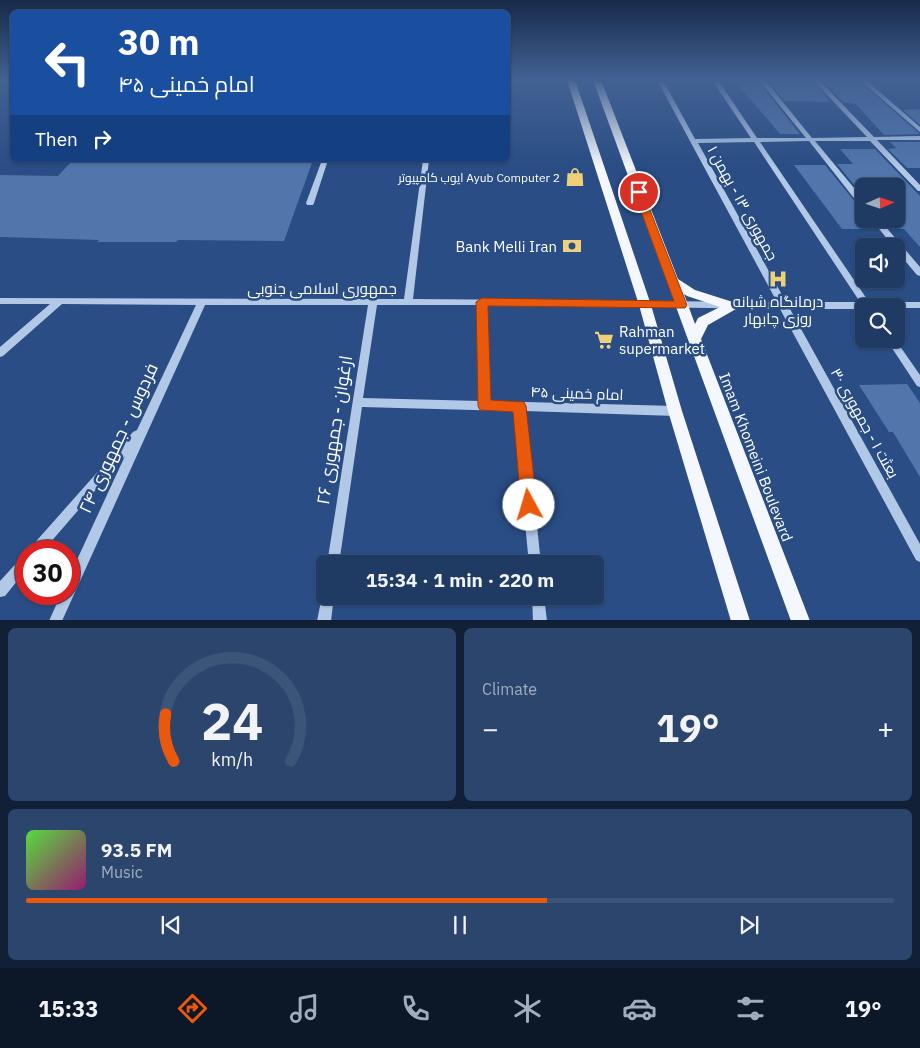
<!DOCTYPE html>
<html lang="en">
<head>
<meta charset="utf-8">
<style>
  body { margin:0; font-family:"IBM Plex Sans",Cairo,sans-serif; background:#2c456c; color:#f1f3f6; height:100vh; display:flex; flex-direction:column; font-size:19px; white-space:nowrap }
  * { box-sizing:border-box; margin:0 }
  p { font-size:16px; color:#a1adbe }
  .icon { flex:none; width:28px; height:28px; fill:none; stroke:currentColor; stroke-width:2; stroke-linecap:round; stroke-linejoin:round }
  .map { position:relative; height:620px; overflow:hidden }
  .drawer { display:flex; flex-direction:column; gap:8px; padding:8px; background:#112036; flex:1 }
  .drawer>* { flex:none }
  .guide { position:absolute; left:10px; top:10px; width:500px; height:152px; border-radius:8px; box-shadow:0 1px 4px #0004,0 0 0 1px #3c5478; background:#1a4fa0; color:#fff; overflow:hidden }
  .needle { width:32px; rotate:87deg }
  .tools { position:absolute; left:855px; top:178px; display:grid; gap:10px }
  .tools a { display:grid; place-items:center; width:50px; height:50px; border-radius:8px; background:#1f3a63; box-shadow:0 1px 4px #0004,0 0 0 1px #3c5478; font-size:25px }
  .speed { position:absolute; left:15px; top:540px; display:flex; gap:10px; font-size:25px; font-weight:700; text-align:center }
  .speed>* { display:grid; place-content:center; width:65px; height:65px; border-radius:50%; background:#1f3a63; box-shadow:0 1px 4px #0004,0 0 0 1px #3c5478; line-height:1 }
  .speed .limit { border:8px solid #d22; background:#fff; color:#111 }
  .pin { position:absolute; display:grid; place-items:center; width:42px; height:42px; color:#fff; margin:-21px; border:2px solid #fff; border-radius:50%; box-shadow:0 1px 5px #0007 }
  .me { position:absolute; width:55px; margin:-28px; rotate:354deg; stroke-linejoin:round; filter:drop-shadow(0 0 4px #0008) }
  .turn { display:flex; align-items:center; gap:18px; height:105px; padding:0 25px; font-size:22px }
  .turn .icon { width:65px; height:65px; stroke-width:2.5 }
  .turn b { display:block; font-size:35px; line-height:42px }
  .then { display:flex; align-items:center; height:48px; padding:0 25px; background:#0003; gap:10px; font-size:19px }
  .big { font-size:38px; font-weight:700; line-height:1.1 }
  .drawer .card { flex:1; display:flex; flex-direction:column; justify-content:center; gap:8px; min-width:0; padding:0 18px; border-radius:8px; background:#2c456c }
  .drawer .dial { align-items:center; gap:0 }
  .dial svg { height:130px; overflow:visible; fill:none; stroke:#3c5478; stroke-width:7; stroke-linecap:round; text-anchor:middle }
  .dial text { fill:#f1f3f6; stroke:none }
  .song { display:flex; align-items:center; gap:15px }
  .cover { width:60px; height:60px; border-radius:8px; background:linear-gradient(135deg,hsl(110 70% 55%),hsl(320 70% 35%)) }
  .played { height:5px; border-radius:2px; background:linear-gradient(90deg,#ea580c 60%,#3c5478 60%) }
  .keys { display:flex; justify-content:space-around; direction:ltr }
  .heat { display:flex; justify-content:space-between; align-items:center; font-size:28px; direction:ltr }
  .drawer .tiles { flex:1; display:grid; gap:8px; grid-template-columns:1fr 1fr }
  .card:last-child { grid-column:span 2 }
  .trip { position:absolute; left:316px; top:555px; width:288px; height:50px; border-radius:8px; background:#1f3a63; box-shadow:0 1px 4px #0004,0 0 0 1px #3c5478; font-weight:700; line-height:50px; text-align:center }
  .menu { display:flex; height:80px; justify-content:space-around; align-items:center; background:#0c1728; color:#a1adbe }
  .menu .icon { width:35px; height:35px }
  .menu .selected { color:#ea580c }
  .menu b { font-size:22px; color:#f1f3f6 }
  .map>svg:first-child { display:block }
</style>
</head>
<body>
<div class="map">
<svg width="920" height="621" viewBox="0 0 920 621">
  <rect width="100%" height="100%" fill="#294d84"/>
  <g fill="#5176ab">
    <path d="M734 80H757L800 134H780Z"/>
    <path d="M767 80H811L831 102 784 101Z"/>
    <path d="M822 80H858L920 134 884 135 856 104 843 102Z"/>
    <path d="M920 109V125L903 110Z"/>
    <path d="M890 142H920V168H907L888 149 896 148Z"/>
    <path d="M840 149H875L920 196V247L904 229H896V186H855L837 164H853Z"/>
    <path d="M73 160H313L284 241 178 240 176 242H97L99 240 0 237V175L58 176Z"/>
    <path d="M794 165H825L860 208 864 209V229H842Z"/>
    <path d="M907 384 920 403V477L893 432H889L859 385Z"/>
  </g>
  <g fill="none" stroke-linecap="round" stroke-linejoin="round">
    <g fill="#b2c8e7" fill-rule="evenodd">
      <path d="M657 80H663L695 139 751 138 712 80H718L757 138H806L759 80H765L812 138 867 137 813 80H819L874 137 920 136V140H877L920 185V191H918L870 141H815L864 200V207H861L809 141 760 142 869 302H920V308H896V306H864V309H790L920 544V562L916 560 780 309 486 305 490 401 675 406 679 408 680 411 679 414 675 416 525 411 541 564H529L514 411 362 407 339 564H327L368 305H205L62 621H49L61 594H69V577L125 456 43 551H29L31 547 133 432 137 430 196 305 62 304 3 356 0 357V347L50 304H0V298L404 299 423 160H429L413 299 777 302ZM754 142 860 302H786L698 143ZM377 305H478L480 401 363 398Z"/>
      <path d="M860 80H866L920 127V132Z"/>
      <path d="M916 80H920V83Z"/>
      <path d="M322 160H328L314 203 313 205H307L306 203Z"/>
      <path d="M871 219H879L920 267V276L917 275 896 250V246H893Z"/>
      <path d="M886 339H895L920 375V387L917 386Z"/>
      <path d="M26 555V570L5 596 0 597V581L22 557Z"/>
      <path d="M323 591H325V596H334L331 621H317Z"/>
      <path d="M532 596H544L547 621H533Z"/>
    </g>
    <g fill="#f4f7fe" fill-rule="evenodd">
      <path d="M567 80H575L651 305 682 411 750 621H731L668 411 639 305Z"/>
      <path d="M593 80H601L678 279 695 290 736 303 738 306 736 309 708 325 701 339 810 621H791ZM684 294 687 296 720 307 698 318 695 324Z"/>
    </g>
  </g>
  <linearGradient id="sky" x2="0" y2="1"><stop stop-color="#172a49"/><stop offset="0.48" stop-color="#436294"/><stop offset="1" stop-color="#436294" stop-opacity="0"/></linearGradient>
  <rect width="920" height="167" fill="url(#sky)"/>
  <path fill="#ea580c" stroke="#983908" d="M639 189 643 192 687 305 685 308 488 306 491 400 524 402 526 406 537 505 534 510 529 512 524 510 521 505 513 412 480 410 478 406 476 302 482 298 674 301 634 192Z"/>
  <defs>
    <g id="shop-bare" transform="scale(1.5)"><path d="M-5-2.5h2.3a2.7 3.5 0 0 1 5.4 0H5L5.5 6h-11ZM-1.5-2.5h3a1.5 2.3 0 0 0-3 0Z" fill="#eed079" stroke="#294d84" stroke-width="2.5" paint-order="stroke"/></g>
    <g id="bank-bare" transform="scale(1.5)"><path d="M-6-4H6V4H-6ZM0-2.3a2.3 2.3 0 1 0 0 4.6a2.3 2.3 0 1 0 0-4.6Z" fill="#eed079" stroke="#294d84" stroke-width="2.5" paint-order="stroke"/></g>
    <g id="hospital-bare" transform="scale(1.5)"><path d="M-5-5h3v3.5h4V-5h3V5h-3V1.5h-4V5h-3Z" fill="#eed079" stroke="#294d84" stroke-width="2.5" paint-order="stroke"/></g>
    <g id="supermarket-bare" transform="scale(1.5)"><path d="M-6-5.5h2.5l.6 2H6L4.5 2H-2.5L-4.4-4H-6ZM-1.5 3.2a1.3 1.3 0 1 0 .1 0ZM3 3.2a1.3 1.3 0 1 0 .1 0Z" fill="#eed079" stroke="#294d84" stroke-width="2.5" paint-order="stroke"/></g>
  </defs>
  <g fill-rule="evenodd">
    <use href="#shop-bare" x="575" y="177"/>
    <use href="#bank-bare" x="572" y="246"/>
    <use href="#hospital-bare" x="778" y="279"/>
    <use href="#supermarket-bare" x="604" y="340"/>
  </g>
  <g text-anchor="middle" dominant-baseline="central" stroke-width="5" stroke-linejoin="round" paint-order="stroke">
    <g font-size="12" fill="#fff" stroke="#294d84" text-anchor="end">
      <text x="560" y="177">ایوب کامپیوتر Ayub Computer 2</text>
    </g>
    <g font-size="15" fill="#fff" stroke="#294d84">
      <text transform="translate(743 203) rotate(61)">جمهوری ۱۳ - بهمن ۱</text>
      <text x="322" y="288">جمهوری اسلامی جنوبی</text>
      <text transform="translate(577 393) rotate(2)">امام خمینی ۴۵</text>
      <text transform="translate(865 423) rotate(61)">بعثت ۱ - جمهوری ۳۰</text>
      <text transform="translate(756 457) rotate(69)">Imam Khomeini Boulevard</text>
    </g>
    <g font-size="15" fill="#fff" stroke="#294d84" text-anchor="end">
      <text x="557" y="246">Bank Melli Iran</text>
      <text x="778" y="301" text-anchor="middle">درمانگاه شبانه<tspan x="778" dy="17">روزی چابهار</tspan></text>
      <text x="619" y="331" text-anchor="start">Rahman<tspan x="619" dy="17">supermarket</tspan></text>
    </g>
    <g font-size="18" fill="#fff" stroke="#294d84">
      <text transform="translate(334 430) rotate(-81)">ارغوان - جمهوری ۲۶</text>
      <text transform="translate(118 438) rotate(-65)">فردوس - جمهوری ۲۴</text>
    </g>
  </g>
</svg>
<div class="tools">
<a><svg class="needle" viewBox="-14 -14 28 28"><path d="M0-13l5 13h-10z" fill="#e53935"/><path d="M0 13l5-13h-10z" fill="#a1adbe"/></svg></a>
<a><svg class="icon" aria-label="sound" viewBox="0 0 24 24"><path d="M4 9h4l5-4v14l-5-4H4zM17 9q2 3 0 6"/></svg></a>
<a><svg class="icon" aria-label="search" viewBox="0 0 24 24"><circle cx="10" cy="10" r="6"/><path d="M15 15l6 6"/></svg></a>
</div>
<div class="speed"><div class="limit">30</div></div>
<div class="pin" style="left:639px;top:192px;background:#d93025"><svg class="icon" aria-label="arrive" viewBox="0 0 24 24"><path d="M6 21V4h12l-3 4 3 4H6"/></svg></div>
<svg class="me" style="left:529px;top:505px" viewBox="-20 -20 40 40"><circle r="19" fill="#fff"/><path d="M0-13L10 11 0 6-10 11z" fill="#ea580c"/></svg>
<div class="trip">15:34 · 1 min · 220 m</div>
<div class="guide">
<div class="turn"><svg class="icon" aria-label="left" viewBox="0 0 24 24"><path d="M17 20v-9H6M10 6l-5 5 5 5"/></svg><div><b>30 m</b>امام خمینی ۴۵</div></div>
<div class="then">Then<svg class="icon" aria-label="right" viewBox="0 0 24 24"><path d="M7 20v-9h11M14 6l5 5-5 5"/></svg></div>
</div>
</div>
<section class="drawer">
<div class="tiles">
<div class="card dial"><svg viewBox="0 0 100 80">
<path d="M14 69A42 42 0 1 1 86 69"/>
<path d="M14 69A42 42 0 0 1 9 40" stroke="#ea580c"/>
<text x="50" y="56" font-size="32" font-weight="700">24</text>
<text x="50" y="72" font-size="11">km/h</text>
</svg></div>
<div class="card"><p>Climate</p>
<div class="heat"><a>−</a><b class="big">19°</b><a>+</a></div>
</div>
<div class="card">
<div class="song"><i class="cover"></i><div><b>93.5 FM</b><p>Music</p></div></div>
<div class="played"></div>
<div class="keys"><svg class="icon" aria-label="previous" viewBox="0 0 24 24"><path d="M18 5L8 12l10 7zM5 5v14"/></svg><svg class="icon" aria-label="pause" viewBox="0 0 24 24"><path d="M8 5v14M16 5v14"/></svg><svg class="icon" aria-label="next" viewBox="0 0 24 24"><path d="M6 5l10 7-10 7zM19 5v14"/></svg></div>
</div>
</div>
</section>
<nav class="menu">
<b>15:33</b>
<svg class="icon selected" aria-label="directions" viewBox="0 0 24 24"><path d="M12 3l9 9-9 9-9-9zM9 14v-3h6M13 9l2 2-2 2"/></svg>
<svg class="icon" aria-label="music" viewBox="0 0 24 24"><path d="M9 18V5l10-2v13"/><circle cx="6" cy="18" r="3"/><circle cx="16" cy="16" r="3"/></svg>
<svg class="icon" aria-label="phone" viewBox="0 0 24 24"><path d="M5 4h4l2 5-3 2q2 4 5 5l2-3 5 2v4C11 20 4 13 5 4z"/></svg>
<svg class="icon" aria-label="climate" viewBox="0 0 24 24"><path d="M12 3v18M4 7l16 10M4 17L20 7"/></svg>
<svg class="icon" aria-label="car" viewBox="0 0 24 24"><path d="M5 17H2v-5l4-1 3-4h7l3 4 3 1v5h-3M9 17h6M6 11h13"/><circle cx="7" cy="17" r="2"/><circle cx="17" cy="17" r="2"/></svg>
<svg class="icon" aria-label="filters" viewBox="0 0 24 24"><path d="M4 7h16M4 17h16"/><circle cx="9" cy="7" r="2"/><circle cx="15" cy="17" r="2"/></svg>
<b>19°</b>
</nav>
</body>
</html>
